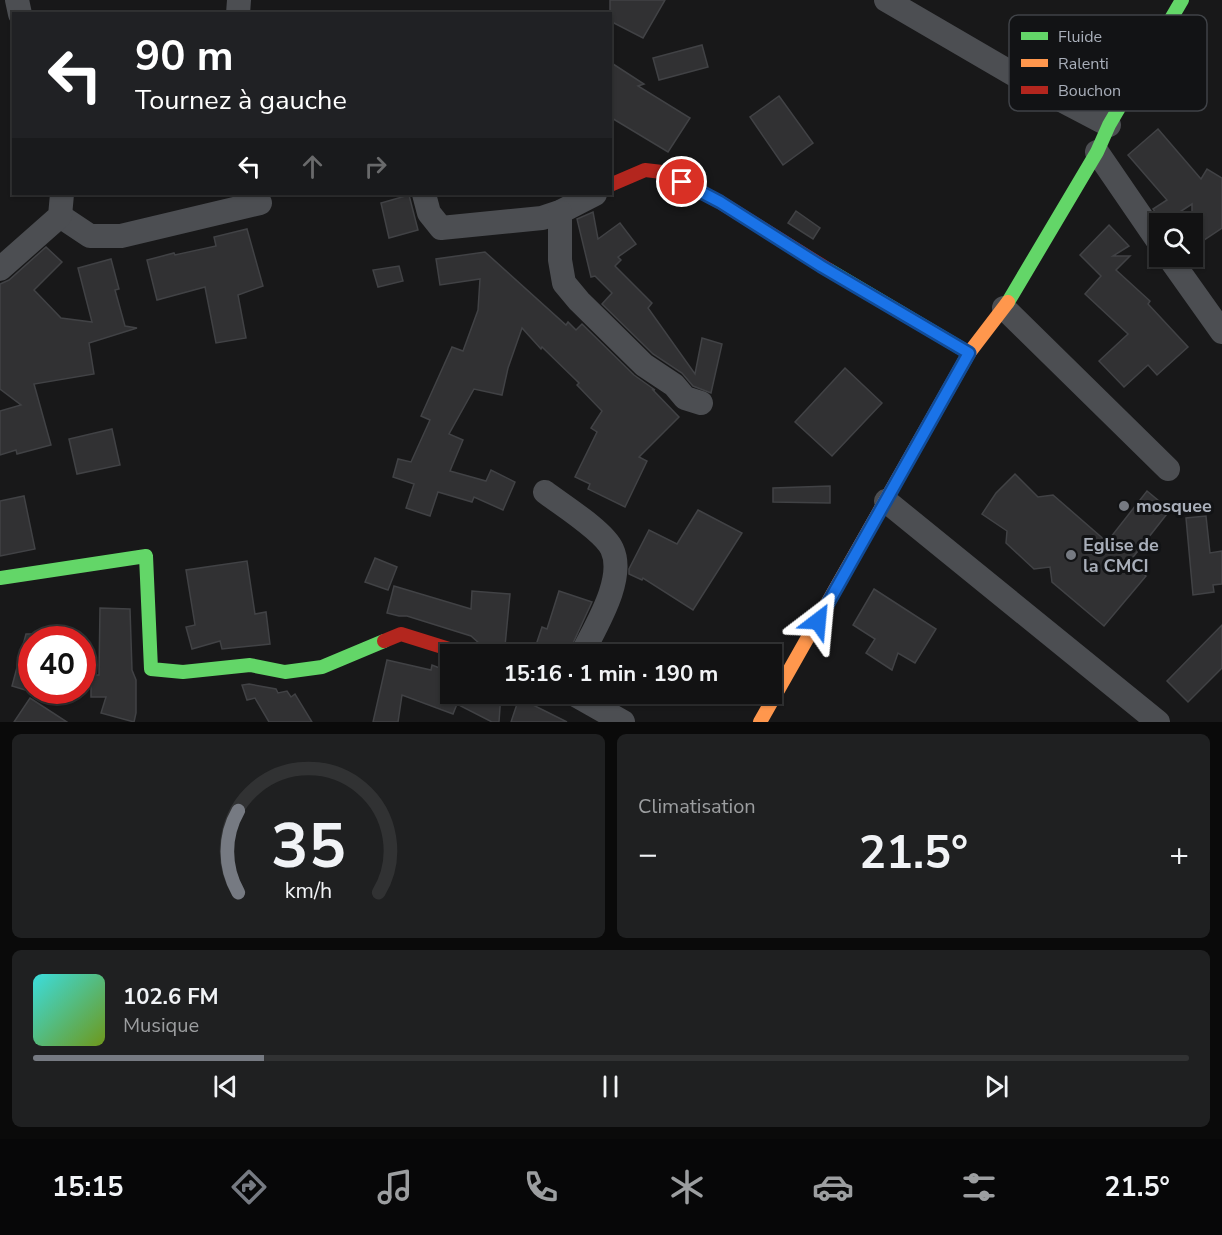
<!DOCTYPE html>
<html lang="fr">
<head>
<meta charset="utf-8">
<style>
  body { margin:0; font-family:"Nunito Sans",sans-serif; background:#1f2021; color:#f1f3f6; height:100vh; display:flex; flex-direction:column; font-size:22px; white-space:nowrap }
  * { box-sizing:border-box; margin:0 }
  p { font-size:20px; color:#9c9ea0 }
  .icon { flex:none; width:33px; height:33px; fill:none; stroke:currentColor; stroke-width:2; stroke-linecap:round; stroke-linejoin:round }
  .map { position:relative; height:722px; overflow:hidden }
  .panel { display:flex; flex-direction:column; gap:12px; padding:12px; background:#0a0a0a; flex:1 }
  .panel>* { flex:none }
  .top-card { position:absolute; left:12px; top:12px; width:600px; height:183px; border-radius:0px; box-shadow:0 2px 4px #0004,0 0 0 2px #313233; background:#202124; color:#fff; overflow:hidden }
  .buttons { position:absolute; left:1149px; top:213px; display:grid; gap:12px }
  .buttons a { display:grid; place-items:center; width:54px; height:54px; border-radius:0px; background:#121213; box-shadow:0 2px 4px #0004,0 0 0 2px #313233; font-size:30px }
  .speed { position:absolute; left:18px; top:626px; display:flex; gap:12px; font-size:30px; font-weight:700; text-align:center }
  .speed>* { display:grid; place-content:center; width:78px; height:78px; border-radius:50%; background:#121213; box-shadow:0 2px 4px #0004,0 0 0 2px #313233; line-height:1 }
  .speed .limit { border:9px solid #d22; background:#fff; color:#111 }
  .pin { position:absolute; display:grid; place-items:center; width:51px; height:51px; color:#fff; margin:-26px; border:3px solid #fff; border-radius:50%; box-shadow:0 2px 6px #0007 }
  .me { position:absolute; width:66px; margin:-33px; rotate:29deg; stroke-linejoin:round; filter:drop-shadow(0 0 4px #0008) }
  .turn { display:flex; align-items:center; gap:21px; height:126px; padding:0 24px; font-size:27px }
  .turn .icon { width:78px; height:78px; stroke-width:2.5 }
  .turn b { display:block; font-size:42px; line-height:51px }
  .lanes { display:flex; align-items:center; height:57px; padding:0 24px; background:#0003; justify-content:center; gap:30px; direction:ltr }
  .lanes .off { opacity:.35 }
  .big { font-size:45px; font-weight:700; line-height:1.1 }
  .panel .tile { flex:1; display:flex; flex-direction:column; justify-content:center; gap:9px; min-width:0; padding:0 21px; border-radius:9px; background:#1f2021 }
  .panel .dial { align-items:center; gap:0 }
  .dial svg { height:156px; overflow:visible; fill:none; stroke:#313233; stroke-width:7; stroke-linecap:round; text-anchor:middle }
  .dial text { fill:#f1f3f6; stroke:none }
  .song { display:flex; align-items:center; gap:18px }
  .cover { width:72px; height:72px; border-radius:9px; background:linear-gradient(135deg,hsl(180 70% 55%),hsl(80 70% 35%)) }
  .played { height:6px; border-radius:3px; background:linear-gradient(90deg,#767a82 20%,#313233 20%) }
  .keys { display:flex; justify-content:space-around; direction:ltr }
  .heat { display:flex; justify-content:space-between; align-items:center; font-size:33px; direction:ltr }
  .panel .tiles { flex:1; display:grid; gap:12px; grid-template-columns:1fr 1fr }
  .tile:last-child { grid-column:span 2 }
  .trip { position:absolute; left:440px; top:644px; width:342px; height:60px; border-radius:0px; background:#121213; box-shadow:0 2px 4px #0004,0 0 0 2px #313233; font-weight:700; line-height:60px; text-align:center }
  .tab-bar { display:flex; height:96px; justify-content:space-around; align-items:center; background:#070708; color:#9c9ea0 }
  .tab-bar .icon { width:42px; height:42px }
  .tab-bar .selected { color:#767a82 }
  .tab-bar b { font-size:27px; color:#f1f3f6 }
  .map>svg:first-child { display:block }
</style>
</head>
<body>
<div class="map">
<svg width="1222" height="722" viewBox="0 0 1222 722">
  <rect width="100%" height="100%" fill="#181819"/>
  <g fill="#313133" stroke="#414245" stroke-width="1.5">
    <path d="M610 0H665L643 38 610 21Z"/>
    <path d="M702 45 708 67 659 80 653 58Z"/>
    <path d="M610 62 644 84 638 86 690 118 668 152 610 117Z"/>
    <path d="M779 96 813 143 783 165 750 117Z"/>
    <path d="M1158 129 1201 179 1207 169 1222 178V228L1192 248V204L1163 223 1153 209 1167 200 1128 155Z"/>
    <path d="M409 195 418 230 389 238 381 203Z"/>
    <path d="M796 211 820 228 813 239 788 223Z"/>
    <path d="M593 212 598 239 620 223 636 244 618 257 621 260 615 266 652 303 648 308 695 374 702 338 722 344 711 393 693 386 682 373 653 354 602 304 612 293 595 276 591 277 577 219Z"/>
    <path d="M1109 225 1129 246 1113 256H1130L1116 270 1150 301 1148 304 1188 347 1157 375 1148 365 1124 387 1099 361 1128 334 1085 294 1101 276 1080 255Z"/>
    <path d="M247 229 263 286 238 295 246 338 216 343 205 287 157 300 147 260 174 253 175 255 216 246 214 237Z"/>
    <path d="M46 247 62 262 34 290 61 318 92 322 78 268 111 259 119 289 115 290 125 326 137 328 89 343 94 374 34 384 51 445 17 454 16 450 0 455V411L21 405 0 389V284L9 280Z"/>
    <path d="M485 252 566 325 568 322 576 330 582 324 634 375 655 390 652 389 679 417 639 457 647 461 625 507 588 489 590 484 575 477 597 432 591 428 602 411 577 385 579 383 542 347 541 349 522 328 508 368 502 395 474 389 449 434 463 440 450 471 486 481 491 470 515 482 503 510 474 497 472 502 438 492 430 516 406 508 414 484 393 477 398 459 411 462 430 420 421 416 452 347 463 351 478 310 480 279 440 285 436 259Z"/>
    <path d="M399 266 403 281 378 287 373 270Z"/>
    <path d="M845 368 882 403 832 456 795 422Z"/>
    <path d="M112 429 120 465 77 474 69 439Z"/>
    <path d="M1015 474 1038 497 1053 495 1107 542 1147 491 1170 510 1130 561 1146 576 1104 626 1052 582 1050 567 1034 569 1006 543 1007 531 982 514 996 493Z"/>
    <path d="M830 486V503L773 502V488Z"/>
    <path d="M24 496 35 549 0 556V501Z"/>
    <path d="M698 510 742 533 693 610 643 578 642 580 629 574V569L649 530 677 544Z"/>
    <path d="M1206 516 1210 553 1222 551V584L1213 585 1214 592 1193 595 1186 518Z"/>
    <path d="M375 558 397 567 388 590 365 582Z"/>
    <path d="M247 561 255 614 266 612 270 644 222 649 220 641 192 649 186 627 195 625 186 570Z"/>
    <path d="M394 586 471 609 472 591 510 594 505 646 480 644 471 636 407 616H399L387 613Z"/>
    <path d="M874 589 936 629 915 663 898 653 892 670 866 653 875 639 853 625Z"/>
    <path d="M559 591 592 602 568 654H533L542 627 547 629Z"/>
    <path d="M100 608 130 609 132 670 136 680V713L134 722 101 713 106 697H91V675H99Z"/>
    <path d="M1222 625V668L1188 702 1167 681Z"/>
    <path d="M26 634H32V692L12 686Z"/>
    <path d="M387 660 431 670 432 665 450 672V693H501L499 722H492L457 704 453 714 402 695 398 722H373Z"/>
    <path d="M249 684 276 689 278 693 287 691 291 697 295 694 312 722H269L255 698 247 700 242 685Z"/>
    <path d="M30 698 67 722H14Z"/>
    <path d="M519 698 567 722H511Z"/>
  </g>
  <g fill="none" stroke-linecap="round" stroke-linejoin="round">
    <g stroke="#4c4e52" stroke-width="24">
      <path d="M17 0 20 14"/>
      <path d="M886 0 1027 82 1109 125"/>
      <path d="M238 14 239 0"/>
      <path d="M1097 152 1160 244"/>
      <path d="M424 194 429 213 441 228 542 218 560 212 595 194"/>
      <path d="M560 212V260L564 283 579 301 644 365 674 385 685 398 701 403"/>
      <path d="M60 216 90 236H121L260 203"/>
      <path d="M1168 256 1222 332"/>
      <path d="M0 269 60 216 62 194"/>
      <path d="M1004 308 1168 469"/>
      <path d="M545 492C562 505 604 531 612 549 626 579 595 627 582 654"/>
      <path d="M886 501 1158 722"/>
      <path d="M572 693 623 722"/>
    </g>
    <g stroke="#63d668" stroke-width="14">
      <path d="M829 270 969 353"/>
      <path d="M1008 302 1097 152 1109 125 1182 0"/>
      <path d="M0 578 146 556 151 669 183 672 250 665 285 672 322 667 384 641"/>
    </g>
    <path stroke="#ff974d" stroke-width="14" d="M760 722 969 353 1008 302"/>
    <g stroke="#b3261e" stroke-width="14">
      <path d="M610 185 645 170 662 172 720 202 829 270"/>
      <path d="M384 641 401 634 465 654"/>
    </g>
  </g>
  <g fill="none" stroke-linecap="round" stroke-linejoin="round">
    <g stroke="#114b97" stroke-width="15">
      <path id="route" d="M682 182 720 202 821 266 969 353 818 621"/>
    </g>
    <use href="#route" stroke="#1a73e8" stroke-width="10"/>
  </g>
  <g fill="#767a82" stroke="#121315" stroke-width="2">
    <circle cx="1124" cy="506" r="6"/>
    <circle cx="1071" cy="555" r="6"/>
  </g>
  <g text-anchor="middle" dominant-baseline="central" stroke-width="6" stroke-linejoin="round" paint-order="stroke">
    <g font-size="18" font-weight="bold" fill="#a9afba" stroke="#121315" text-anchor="start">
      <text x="1136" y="506">mosquee</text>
      <text x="1083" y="545">Eglise de<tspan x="1083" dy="21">la CMCI</tspan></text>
    </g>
  </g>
  <rect x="1009" y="15" width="198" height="96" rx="9" fill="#121315" stroke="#3f4247" stroke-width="1.5"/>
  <rect x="1021" y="32" width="27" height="8" fill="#63d668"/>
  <rect x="1021" y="59" width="27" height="8" fill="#ff974d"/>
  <rect x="1021" y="86" width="27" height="8" fill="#b3261e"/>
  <g font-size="16" fill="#a9afba">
    <text x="1058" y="42">Fluide</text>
    <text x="1058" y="69">Ralenti</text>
    <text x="1058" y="96">Bouchon</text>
  </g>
</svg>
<div class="buttons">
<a><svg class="icon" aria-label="search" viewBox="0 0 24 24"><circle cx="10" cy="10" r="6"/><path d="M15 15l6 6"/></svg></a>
</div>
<div class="speed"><div class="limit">40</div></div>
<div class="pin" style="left:682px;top:182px;background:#d93025"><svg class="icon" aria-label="arrive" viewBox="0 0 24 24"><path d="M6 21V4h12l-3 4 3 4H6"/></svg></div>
<svg class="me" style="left:818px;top:621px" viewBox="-20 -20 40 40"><path d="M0-17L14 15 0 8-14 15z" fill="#1a73e8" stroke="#fff" stroke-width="4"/></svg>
<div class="trip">15:16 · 1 min · 190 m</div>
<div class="top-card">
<div class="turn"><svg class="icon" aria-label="left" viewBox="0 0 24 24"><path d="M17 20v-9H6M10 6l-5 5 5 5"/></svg><div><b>90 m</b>Tournez à gauche</div></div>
<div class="lanes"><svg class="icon" aria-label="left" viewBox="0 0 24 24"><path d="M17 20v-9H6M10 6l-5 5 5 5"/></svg><svg class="icon off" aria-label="ahead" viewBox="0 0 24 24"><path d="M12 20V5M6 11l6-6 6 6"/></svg><svg class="icon off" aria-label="right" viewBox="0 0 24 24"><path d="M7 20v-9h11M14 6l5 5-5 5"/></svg></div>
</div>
</div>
<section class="panel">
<div class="tiles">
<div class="tile dial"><svg viewBox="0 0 100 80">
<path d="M14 69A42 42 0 1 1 86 69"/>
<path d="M14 69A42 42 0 0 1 14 27" stroke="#767a82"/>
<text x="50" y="56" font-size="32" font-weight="700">35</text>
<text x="50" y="72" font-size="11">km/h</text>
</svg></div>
<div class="tile"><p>Climatisation</p>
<div class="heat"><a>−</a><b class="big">21.5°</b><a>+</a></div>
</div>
<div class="tile">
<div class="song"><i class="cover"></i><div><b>102.6 FM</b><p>Musique</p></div></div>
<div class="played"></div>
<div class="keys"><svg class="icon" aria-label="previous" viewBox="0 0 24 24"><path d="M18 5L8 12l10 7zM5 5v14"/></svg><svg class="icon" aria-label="pause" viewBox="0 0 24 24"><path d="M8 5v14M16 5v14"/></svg><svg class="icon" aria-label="next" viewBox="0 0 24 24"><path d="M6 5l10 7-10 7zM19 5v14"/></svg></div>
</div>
</div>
</section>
<nav class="tab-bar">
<b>15:15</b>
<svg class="icon selected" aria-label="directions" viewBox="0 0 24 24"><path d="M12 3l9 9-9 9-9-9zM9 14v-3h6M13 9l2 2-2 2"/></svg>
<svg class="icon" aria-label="music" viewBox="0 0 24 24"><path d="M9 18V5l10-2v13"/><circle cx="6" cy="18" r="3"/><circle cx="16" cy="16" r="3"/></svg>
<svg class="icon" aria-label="phone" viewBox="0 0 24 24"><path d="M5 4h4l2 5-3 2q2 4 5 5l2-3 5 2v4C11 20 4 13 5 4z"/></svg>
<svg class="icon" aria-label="climate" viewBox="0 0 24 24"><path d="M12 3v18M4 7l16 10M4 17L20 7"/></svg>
<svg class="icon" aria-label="car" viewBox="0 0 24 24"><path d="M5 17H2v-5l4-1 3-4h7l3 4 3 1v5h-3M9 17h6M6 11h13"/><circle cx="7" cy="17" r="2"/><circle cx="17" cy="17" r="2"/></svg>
<svg class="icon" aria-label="filters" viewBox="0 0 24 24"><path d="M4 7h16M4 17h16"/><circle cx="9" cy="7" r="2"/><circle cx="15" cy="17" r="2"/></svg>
<b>21.5°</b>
</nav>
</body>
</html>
